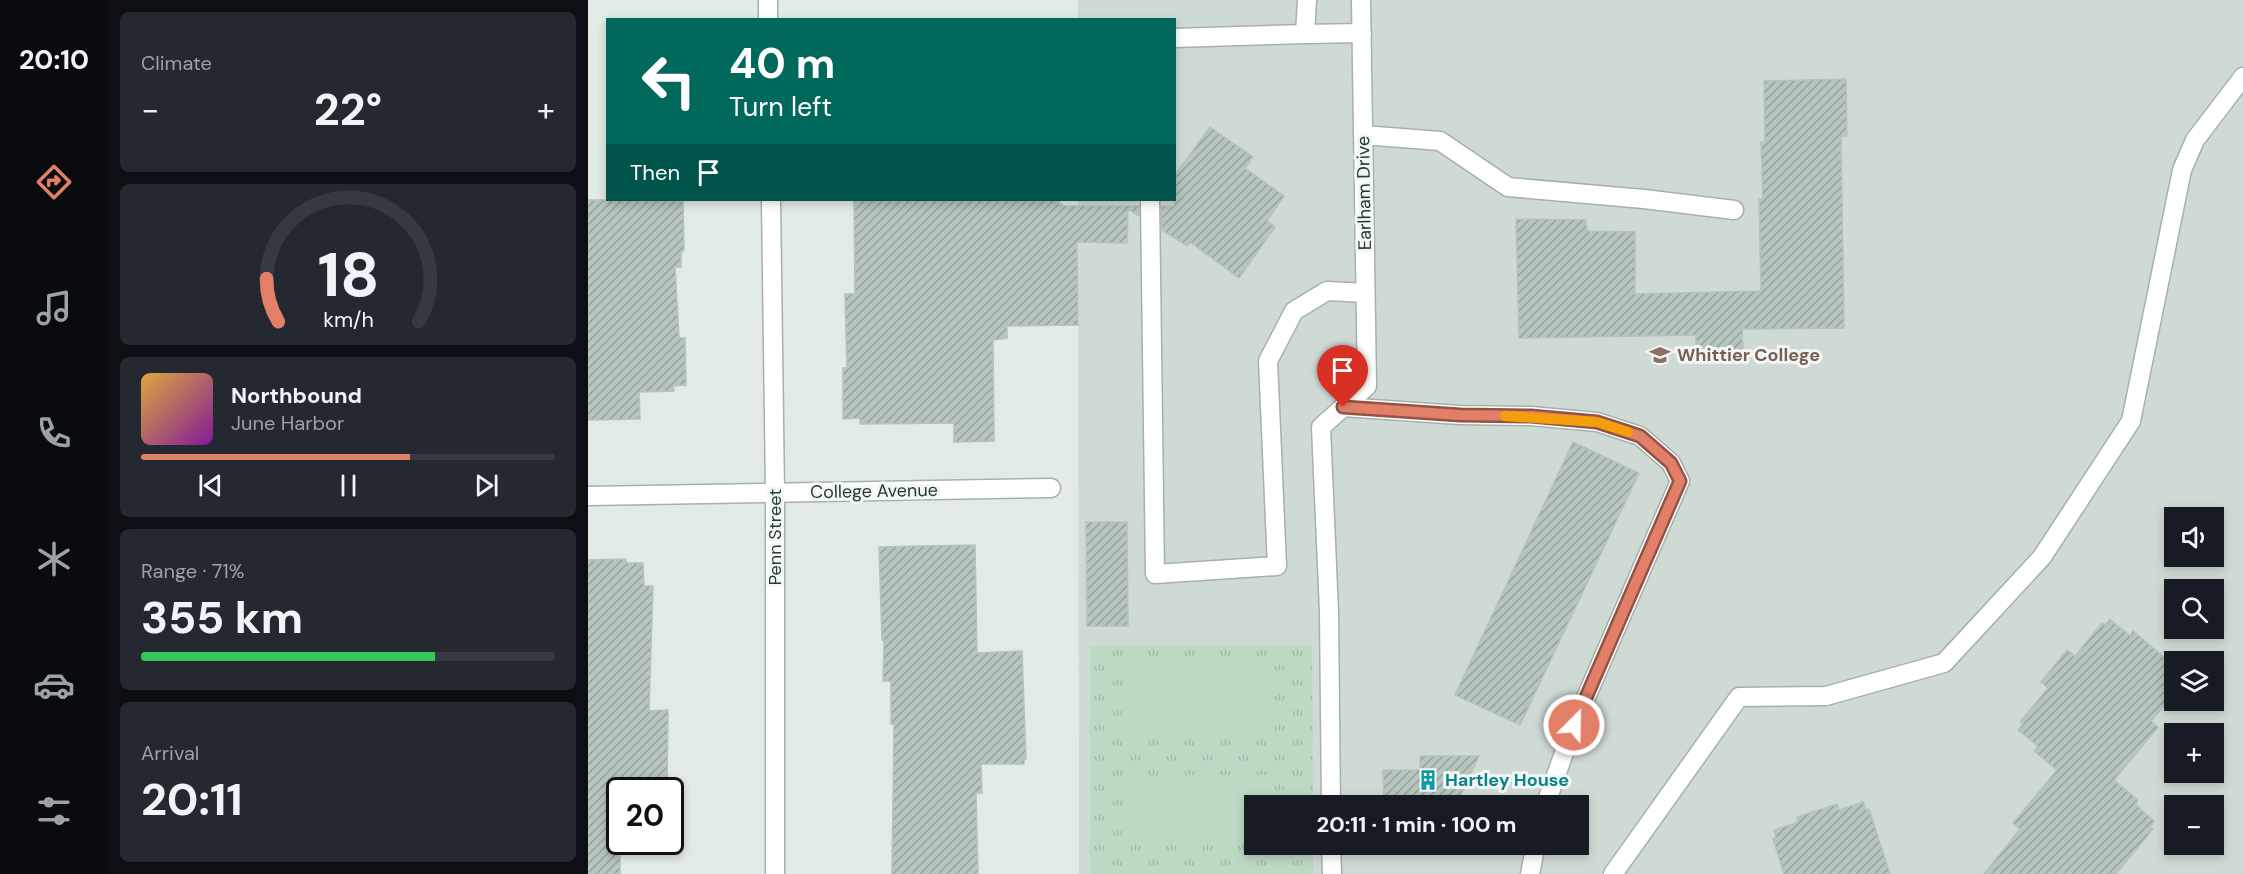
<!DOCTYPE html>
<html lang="en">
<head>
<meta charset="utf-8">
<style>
  body { margin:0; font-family:"DM Sans",sans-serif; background:#242831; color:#f1f3f6; height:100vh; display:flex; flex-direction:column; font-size:22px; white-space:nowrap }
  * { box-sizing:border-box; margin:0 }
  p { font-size:20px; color:#9ea1a6 }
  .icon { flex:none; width:33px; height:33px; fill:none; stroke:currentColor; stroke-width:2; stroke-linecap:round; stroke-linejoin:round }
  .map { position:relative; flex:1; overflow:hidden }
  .drawer { display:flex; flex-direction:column; gap:12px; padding:12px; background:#0d0f14; width:480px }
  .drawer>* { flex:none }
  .top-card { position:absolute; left:18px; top:18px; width:570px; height:183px; border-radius:0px; box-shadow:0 3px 9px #0003; background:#00695c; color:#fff; overflow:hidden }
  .controls { position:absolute; left:1576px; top:507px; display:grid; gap:12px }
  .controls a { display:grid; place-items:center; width:60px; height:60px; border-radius:0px; background:#171b24; box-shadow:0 3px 9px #0003; font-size:30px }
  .speed { position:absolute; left:18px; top:777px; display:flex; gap:12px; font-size:30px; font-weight:700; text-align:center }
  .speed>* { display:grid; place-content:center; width:78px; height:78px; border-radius:50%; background:#171b24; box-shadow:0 3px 9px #0003; line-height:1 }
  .speed .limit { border:3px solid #111; border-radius:9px; background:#fff; color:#111 }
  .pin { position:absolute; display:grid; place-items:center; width:51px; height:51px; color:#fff; margin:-62px -26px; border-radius:50% 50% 50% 0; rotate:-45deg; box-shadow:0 0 6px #0007 }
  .pin .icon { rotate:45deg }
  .me { position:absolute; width:66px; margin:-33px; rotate:23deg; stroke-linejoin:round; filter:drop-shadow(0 0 4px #0008) }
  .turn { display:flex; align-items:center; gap:21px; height:126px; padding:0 24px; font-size:27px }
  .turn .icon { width:78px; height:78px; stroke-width:2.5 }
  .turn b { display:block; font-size:42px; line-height:51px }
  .then { display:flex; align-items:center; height:57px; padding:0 24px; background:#0003; gap:12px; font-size:22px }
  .big { font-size:45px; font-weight:700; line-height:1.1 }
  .drawer .tile { flex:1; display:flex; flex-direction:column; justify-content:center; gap:9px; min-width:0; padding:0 21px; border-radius:9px; background:#242831 }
  .drawer .dial { align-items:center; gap:0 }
  .dial svg { height:156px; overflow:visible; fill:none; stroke:#363941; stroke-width:7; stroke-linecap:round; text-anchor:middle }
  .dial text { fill:#f1f3f6; stroke:none }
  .song { display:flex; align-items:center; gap:18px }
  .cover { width:72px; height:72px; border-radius:9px; background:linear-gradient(135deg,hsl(40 70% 55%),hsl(290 70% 35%)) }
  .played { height:6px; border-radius:3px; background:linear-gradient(90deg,#e27f68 65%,#363941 65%) }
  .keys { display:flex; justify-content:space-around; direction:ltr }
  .heat { display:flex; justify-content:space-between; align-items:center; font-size:33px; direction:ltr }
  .charge { height:9px; border-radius:4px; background:linear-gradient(90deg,#34c759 71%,#363941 0) }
  .trip { position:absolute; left:656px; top:795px; width:345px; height:60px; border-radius:0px; background:#171b24; box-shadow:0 3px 9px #0003; font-weight:700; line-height:60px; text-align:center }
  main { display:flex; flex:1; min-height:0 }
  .dock { display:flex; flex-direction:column; width:108px; justify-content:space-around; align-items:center; background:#090b0e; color:#9ea1a6 }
  .dock .icon { width:42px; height:42px }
  .dock .active { color:#e27f68 }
  .dock b { font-size:27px; color:#f1f3f6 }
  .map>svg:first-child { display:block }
</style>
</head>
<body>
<main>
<nav class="dock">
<b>20:10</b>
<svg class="icon active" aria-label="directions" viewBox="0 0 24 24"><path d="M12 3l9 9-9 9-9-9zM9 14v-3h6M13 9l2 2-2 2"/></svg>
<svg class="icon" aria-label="music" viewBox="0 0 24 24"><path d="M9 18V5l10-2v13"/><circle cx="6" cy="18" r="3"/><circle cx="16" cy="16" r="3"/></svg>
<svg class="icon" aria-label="phone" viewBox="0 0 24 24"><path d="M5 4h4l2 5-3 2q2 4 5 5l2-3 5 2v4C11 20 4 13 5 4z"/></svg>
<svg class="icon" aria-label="climate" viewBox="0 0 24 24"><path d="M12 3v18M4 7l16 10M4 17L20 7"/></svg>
<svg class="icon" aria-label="car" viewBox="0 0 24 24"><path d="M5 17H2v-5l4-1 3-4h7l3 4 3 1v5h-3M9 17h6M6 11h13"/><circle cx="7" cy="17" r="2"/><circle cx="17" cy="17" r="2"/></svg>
<svg class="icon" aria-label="filters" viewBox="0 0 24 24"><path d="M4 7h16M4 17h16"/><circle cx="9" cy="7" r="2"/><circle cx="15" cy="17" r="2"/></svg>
</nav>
<section class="drawer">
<div class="tile"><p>Climate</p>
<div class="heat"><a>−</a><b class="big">22°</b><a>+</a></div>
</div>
<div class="tile dial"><svg viewBox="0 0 100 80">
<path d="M14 69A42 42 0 1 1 86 69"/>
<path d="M14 69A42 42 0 0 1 8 47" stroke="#e27f68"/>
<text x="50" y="56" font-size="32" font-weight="700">18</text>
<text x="50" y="72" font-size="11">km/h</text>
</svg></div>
<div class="tile">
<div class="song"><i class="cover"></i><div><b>Northbound</b><p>June Harbor</p></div></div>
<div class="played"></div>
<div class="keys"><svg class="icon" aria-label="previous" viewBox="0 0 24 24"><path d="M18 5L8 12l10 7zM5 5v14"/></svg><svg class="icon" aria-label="pause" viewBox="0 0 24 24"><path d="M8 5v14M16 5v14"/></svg><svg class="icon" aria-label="next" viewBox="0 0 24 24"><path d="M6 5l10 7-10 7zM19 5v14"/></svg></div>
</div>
<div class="tile"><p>Range · 71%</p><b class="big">355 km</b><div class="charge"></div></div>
<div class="tile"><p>Arrival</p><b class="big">20:11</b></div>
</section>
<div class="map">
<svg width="1655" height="874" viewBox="0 0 1655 874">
  <defs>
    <pattern id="park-tufts" width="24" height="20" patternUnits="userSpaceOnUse" patternTransform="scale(1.5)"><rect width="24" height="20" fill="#bdd9c3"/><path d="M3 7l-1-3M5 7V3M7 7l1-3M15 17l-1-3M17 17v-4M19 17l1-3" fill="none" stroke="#a2bba8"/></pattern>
    <pattern id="building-hatch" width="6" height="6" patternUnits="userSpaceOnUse" patternTransform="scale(1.5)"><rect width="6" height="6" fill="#b7c5bf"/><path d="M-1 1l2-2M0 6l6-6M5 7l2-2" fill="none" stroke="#95a19c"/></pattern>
  </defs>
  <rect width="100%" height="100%" fill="#e2eae6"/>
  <path fill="#d0dad5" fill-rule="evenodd" d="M490 0H1655V874H491L490 200H586V20L490 19ZM1587 518H1626V556H1587ZM1587 590H1626V628H1587ZM1587 662H1626V700H1587ZM1587 734H1626V772H1587ZM666 806H990V844H666ZM1587 806H1626V844H1587Z"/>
  <path fill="url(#park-tufts)" d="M502 646H724L725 805 666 806V844L725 845V874H502Z"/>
  <g fill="#bdd9c3">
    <path d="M684 664V731L540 732V665Z"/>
    <path d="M684 775V805L666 806V842L541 843 540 776Z"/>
  </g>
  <g fill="url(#building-hatch)" stroke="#b5c3bc" stroke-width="1.5">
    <path d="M1258 79 1259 136H1253L1256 328 1154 329 1155 350H1108V335L931 338 928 219 998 220 999 231 1047 232V294L1173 291 1171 199H1175L1173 142H1177L1176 81Z"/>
    <path d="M622 127 665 157 657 168 696 196 679 221 687 227 651 278 602 242 599 246 574 230 573 206H586V176Z"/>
    <path d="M0 200H95L96 250 93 253V267H87L91 338H97L98 385 85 386 86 391 51 392 52 419 0 420Z"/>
    <path d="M266 200H471V204H474V206H551V216L540 209 539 243 489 242 490 325 419 326V338L405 340 406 441 366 442V423L272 424V418L255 419V368H259L257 294H267Z"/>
    <path d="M985 442 1051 473 932 725 867 695Z"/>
    <path d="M498 522H539L540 626H499Z"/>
    <path d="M387 545 389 653 434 651 438 759H436V764H393L394 793H388L390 874H304L306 724H303V681H295L296 640H294L291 547Z"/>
    <path d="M37 559 39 563H55L56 586H65L61 711 80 710 79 790H32V874H0V560Z"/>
    <path d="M1522 619 1542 636 1545 631 1578 659 1575 663 1587 674V693L1563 721 1570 727 1526 780 1550 800 1547 804 1566 821 1562 827 1565 829 1528 874H1396L1432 829 1425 823 1469 770 1446 751 1450 746 1430 730 1435 724 1432 722 1460 688 1453 682 1479 650 1487 656 1514 623 1517 625Z"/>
    <path d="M832 756H891L870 801V806H796L795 770H832Z"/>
    <path d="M1275 802 1278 810 1281 809 1302 874H1196L1185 839 1188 838 1186 830 1210 822 1209 817 1249 804 1251 810Z"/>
    <path d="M811 844H871V852L810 853Z"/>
  </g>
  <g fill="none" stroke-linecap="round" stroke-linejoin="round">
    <g stroke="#a5b1ac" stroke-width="21">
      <g id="lane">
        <path d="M719 0 717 34 774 33"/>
        <path d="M586 38 717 34"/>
        <path d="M775 135 852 141 920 187 1056 199 1146 210"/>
        <path d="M562 200 567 574 689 566 680 361 706 311 739 291 777 293"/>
        <path d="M755 407 872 415 943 416 1009 422 1052 436 1083 463 1092 481 986 725 957 806"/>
        <path d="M942 874 948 844"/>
      </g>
    </g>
    <g stroke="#a5b1ac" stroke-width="21">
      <g id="street">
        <path d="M180 0V20"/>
        <path d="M183 200 187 493V874"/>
        <path d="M0 496 463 488"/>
        <path d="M743 806 741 612 733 427 779 386 773 0"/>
        <path d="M743 844 744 874"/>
        <path d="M1025 874 1151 697 1238 696 1356 663 1454 557 1543 421 1594 170 1607 140 1655 77"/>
      </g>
    </g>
    <use href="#lane" stroke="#fff" stroke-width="18"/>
    <use href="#street" stroke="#fff" stroke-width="18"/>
  </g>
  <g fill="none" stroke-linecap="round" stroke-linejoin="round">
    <g stroke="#935344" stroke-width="15">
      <path id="route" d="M755 407 872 415 943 416 1009 422 1052 436 1083 463 1092 481 986 725"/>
    </g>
    <use href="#route" stroke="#e27f68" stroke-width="10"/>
    <path stroke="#f59e0b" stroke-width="10" d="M917 416 1009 422 1040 432"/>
  </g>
  <defs>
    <g id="university-bare" transform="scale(1.62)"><path d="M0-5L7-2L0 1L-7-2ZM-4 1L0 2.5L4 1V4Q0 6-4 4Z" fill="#8d6e63" stroke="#f2f7f4" stroke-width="2.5" paint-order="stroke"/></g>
    <g id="building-bare" transform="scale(1.62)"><path d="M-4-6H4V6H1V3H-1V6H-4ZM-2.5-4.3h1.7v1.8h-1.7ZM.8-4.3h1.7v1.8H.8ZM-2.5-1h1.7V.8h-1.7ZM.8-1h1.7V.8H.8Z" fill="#0f9aa8" stroke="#f2f7f4" stroke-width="2.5" paint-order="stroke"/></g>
  </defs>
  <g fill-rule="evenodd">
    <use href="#university-bare" x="1072" y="355"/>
    <use href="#building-bare" x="840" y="780"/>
  </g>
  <g text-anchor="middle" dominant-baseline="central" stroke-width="6" stroke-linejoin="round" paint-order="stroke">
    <g font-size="18" fill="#243932" stroke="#f2f7f4">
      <text transform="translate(776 193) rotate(-91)">Earlham Drive</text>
      <text transform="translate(286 491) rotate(-1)">College Avenue</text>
      <text transform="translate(187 537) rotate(-90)">Penn Street</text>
    </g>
    <g font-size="18" font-weight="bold" fill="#785e54" stroke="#f2f7f4" text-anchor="start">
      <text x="1089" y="355">Whittier College</text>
    </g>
    <g font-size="18" font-weight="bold" fill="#0d838f" stroke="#f2f7f4" text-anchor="start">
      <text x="857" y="780">Hartley House</text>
    </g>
  </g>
</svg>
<div class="controls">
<a><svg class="icon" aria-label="sound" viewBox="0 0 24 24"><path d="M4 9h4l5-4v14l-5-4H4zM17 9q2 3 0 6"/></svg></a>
<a><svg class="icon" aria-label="search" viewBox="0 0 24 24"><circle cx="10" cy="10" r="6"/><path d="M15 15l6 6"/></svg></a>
<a><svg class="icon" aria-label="layers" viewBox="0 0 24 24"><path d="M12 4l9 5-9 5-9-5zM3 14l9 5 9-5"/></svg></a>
<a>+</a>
<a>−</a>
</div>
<div class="speed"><div class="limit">20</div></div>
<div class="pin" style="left:755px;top:407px;background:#d93025"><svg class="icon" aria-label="arrive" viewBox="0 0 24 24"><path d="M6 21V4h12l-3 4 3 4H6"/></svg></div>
<svg class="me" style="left:986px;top:725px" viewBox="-20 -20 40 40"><circle r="17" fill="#e27f68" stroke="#fff" stroke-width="3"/><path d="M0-11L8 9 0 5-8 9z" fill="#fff"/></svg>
<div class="trip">20:11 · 1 min · 100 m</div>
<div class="top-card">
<div class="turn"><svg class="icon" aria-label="left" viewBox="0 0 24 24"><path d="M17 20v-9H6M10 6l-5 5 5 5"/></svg><div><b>40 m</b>Turn left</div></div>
<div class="then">Then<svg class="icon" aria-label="arrive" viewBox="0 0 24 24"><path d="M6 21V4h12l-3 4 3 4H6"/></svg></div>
</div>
</div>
</main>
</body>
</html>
